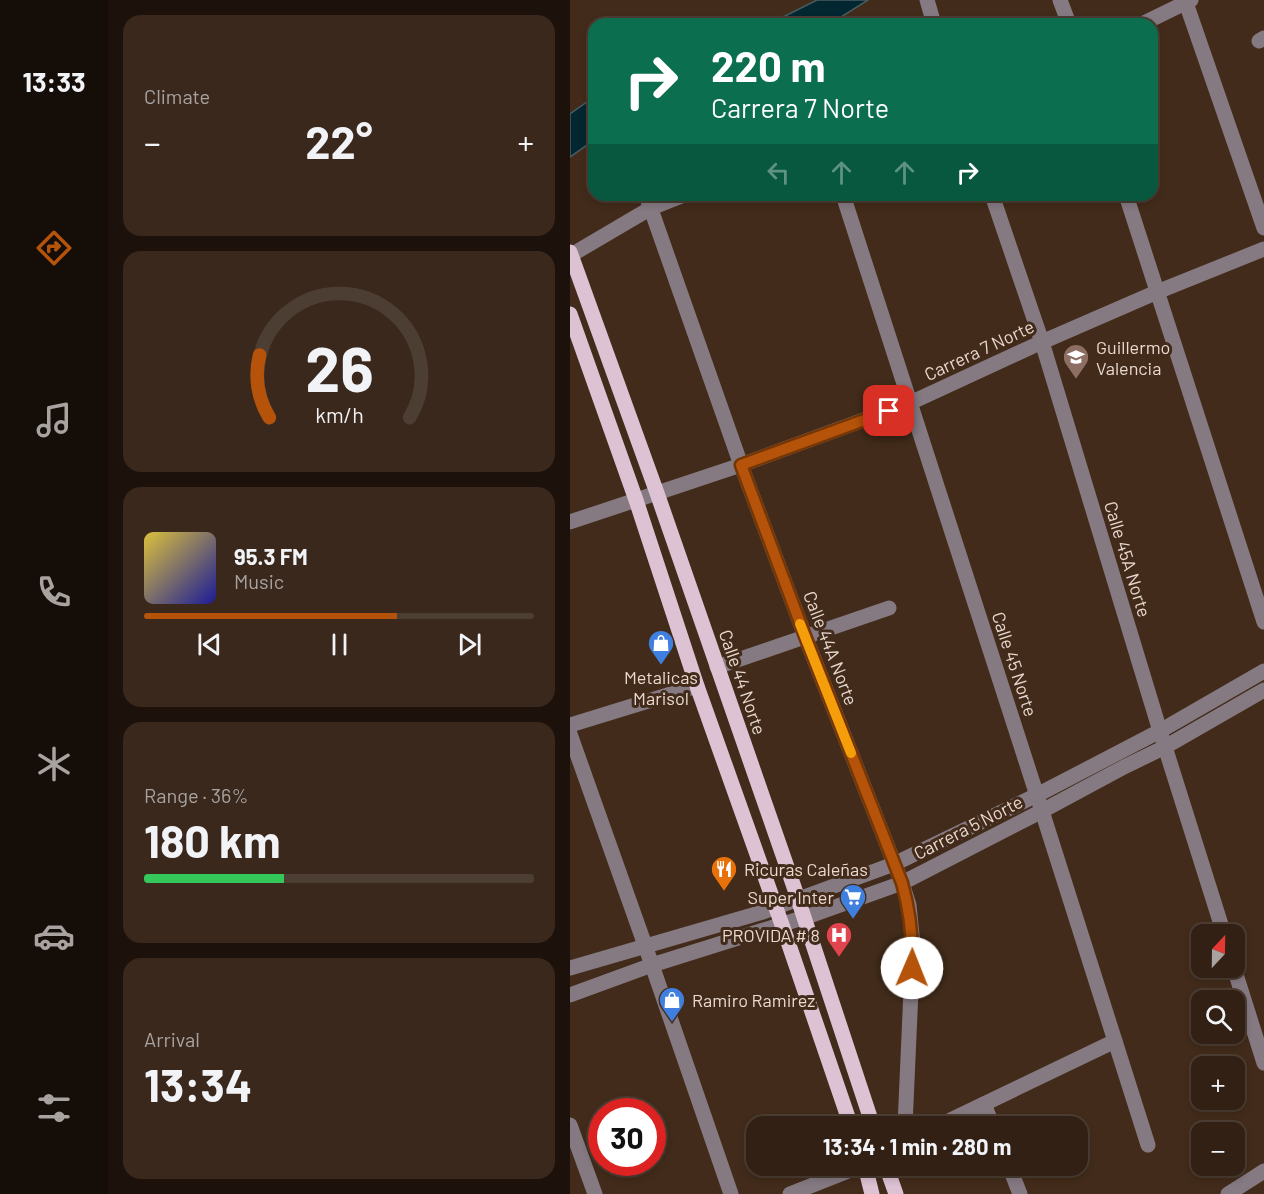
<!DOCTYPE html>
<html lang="en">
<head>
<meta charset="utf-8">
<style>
  body { margin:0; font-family:Barlow,sans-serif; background:#3a281d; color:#f1f3f6; height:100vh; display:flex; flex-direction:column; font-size:22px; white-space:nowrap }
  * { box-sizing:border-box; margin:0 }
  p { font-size:20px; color:#a8a3a0 }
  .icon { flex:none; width:33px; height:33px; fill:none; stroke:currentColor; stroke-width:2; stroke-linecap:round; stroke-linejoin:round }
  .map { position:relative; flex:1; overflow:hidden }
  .side { display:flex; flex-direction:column; gap:15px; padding:15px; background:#1c120b; width:462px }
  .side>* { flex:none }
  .top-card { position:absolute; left:18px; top:18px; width:570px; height:183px; border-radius:18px; box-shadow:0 3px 9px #0003,0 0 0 2px #4d3e34; background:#0b6e4f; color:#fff; overflow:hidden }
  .needle { width:39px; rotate:22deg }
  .fabs { position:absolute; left:621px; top:924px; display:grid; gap:12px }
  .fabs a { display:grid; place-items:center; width:54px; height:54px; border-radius:12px; background:#322014; box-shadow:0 3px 9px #0003,0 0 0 2px #4d3e34; font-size:30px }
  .speed { position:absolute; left:18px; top:1098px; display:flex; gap:12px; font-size:30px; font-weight:700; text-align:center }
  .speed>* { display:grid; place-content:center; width:78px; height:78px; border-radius:50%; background:#322014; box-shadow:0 3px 9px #0003,0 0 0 2px #4d3e34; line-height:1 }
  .speed .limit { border:9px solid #d22; background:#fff; color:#111 }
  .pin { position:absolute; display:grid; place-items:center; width:51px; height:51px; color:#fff; margin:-26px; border-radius:12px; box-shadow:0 3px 9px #0006 }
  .me { position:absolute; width:66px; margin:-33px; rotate:1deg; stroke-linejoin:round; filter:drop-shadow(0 0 4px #0008) }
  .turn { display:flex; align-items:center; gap:21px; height:126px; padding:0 24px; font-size:27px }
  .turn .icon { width:78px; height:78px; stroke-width:2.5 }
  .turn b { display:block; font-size:42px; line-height:51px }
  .lanes { display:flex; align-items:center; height:57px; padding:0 24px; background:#0003; justify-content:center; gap:30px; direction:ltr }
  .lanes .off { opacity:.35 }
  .big { font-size:45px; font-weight:700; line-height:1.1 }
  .side .card { flex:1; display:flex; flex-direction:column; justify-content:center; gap:9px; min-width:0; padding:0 21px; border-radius:18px; background:#3a281d }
  .side .dial { align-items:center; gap:0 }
  .dial svg { height:156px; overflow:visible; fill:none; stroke:#4d3e34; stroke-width:7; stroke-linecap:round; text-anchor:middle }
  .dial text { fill:#f1f3f6; stroke:none }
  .song { display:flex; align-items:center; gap:18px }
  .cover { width:72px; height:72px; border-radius:9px; background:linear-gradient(135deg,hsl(50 70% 55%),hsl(240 70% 35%)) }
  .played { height:6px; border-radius:3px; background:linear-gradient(90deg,#b45309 65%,#4d3e34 65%) }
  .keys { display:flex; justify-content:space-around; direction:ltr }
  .heat { display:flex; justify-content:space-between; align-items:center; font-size:33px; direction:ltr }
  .charge { height:9px; border-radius:4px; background:linear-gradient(90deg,#34c759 36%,#4d3e34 0) }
  .trip { position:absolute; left:176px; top:1116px; width:342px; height:60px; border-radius:18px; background:#322014; box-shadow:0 3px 9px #0003,0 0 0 2px #4d3e34; font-weight:700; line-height:60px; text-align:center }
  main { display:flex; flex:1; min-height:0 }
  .tab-bar { display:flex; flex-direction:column; width:108px; justify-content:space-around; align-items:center; background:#140d08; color:#a8a3a0 }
  .tab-bar .icon { width:42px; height:42px }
  .tab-bar .active { color:#b45309 }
  .tab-bar b { font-size:27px; color:#f1f3f6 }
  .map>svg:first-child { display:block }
</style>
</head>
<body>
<main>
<nav class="tab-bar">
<b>13:33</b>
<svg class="icon active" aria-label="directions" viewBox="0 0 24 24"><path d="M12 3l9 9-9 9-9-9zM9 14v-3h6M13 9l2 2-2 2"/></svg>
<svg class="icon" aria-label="music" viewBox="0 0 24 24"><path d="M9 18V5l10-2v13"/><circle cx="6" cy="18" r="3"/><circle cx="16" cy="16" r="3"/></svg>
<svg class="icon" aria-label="phone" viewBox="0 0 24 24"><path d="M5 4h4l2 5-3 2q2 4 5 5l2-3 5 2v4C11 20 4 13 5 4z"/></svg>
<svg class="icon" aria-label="climate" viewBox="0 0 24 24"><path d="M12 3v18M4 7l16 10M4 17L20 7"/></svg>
<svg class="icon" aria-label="car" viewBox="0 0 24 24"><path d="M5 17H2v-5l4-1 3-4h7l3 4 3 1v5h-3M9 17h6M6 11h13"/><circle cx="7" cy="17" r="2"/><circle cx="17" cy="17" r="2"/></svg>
<svg class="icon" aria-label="filters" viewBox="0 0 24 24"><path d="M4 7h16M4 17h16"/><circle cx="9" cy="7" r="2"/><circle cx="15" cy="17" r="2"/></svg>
</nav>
<section class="side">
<div class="card"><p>Climate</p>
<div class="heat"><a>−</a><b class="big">22°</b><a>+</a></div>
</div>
<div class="card dial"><svg viewBox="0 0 100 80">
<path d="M14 69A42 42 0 1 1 86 69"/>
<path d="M14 69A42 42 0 0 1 9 37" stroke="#b45309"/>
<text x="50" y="56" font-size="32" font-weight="700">26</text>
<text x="50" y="72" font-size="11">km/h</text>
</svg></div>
<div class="card">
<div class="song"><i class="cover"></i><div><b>95.3 FM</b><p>Music</p></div></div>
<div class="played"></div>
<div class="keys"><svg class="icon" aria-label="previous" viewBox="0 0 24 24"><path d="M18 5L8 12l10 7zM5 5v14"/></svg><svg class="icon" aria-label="pause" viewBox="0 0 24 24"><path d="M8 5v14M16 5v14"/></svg><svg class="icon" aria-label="next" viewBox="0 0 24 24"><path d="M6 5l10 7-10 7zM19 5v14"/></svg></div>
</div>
<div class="card"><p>Range · 36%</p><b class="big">180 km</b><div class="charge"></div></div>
<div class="card"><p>Arrival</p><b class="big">13:34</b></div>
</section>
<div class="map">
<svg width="694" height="1194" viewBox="0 0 694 1194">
  <rect width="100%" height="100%" fill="#422b1a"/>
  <g fill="#032731" stroke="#485c60" stroke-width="1.5">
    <path d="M247 0H298L260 24H199Z"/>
    <path d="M24 97V140L0 157V114Z"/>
  </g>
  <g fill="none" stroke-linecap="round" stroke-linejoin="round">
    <g stroke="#867a82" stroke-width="15">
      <path d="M357 0 364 24"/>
      <path d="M490 0 499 24"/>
      <path d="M615 0 694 228"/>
      <path d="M572 24 621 0"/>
      <path d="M689 41 694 38"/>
      <path d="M76 195 171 465 235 636 332 883 339 905 343 945 335 1126"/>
      <path d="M273 195 472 811 578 1145"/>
      <path d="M422 195 472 342 590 731 654 934"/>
      <path d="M556 195 694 622"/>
      <path d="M1 255 81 208 114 195"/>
      <path d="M0 522 171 465 340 403 472 342 587 292 694 249"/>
      <path d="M147 667 319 608"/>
      <path d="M0 725 127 686"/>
      <path d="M0 734 82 965 161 1194"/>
      <path d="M0 968 193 912 324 864 467 795 590 731 694 671"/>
      <path d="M664 968 694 1063"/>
      <path d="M0 995 82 965 245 914 332 883 472 811 554 767 595 747 694 690"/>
      <path d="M414 1104 423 1126"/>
      <path d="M0 1125 25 1194"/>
      <path d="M368 1126 545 1041"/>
      <path d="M439 1166 450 1194"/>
      <path d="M220 1194 291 1166"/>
      <path d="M658 1194 694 1171"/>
    </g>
    <g stroke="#dcc2d3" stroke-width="15">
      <path d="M0 252 87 493 224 887 303 1126"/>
      <path d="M0 314 66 500 127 686 216 936 281 1126"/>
      <path d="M295 1166 302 1194"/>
      <path d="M316 1166 326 1194"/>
    </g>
  </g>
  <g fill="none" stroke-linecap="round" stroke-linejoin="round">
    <g stroke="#753606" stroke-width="15">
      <path id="route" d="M319 411 171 465 235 636 332 883C340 911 343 938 342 968"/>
    </g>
    <use href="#route" stroke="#b45309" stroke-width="10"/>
    <path stroke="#f59e0b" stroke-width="10" d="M230 624 281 753"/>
  </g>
  <defs>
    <g id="school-pin" transform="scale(1.35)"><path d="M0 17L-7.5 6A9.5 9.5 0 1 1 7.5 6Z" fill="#8d6e63" stroke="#422b1a"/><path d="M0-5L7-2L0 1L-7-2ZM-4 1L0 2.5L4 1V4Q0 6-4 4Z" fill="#fff"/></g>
    <g id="shop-pin" transform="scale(1.35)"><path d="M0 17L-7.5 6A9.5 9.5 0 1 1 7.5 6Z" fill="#3f7fe0" stroke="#422b1a"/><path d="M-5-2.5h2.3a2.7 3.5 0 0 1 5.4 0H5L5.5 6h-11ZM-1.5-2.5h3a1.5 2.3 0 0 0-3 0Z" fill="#fff"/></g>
    <g id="restaurant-pin" transform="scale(1.35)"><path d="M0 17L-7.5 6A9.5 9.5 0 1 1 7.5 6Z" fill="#e8710a" stroke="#422b1a"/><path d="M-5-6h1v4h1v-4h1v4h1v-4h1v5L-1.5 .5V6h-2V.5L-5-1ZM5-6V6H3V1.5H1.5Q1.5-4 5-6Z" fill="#fff"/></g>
    <g id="supermarket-pin" transform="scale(1.35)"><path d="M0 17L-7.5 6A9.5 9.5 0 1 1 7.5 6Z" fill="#3f7fe0" stroke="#422b1a"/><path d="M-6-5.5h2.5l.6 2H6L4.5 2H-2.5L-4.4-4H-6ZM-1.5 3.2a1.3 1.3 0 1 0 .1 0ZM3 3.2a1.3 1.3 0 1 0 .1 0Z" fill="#fff"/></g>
    <g id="hospital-pin" transform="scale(1.35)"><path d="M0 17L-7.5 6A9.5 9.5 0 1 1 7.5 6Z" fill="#e0444e" stroke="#422b1a"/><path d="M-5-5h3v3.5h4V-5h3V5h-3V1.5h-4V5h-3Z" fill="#fff"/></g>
  </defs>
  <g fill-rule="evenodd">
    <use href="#school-pin" x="506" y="357"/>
    <use href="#shop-pin" x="91" y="643"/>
    <use href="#restaurant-pin" x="154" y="869"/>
    <use href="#supermarket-pin" x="283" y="897"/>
    <use href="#hospital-pin" x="269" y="935"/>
    <use href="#shop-pin" x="102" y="1000"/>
  </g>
  <g text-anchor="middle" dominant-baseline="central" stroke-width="6" stroke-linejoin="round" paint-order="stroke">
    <g font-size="18" fill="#e9d9cf" stroke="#422b1a" text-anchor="start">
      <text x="526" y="347">Guillermo<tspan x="526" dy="21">Valencia</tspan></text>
      <text x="91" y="677" text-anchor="middle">Metalicas<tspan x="91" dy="21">Marisol</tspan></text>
      <text x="174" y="869">Ricuras Caleñas</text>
      <text x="264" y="897" text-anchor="end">Super Inter</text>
      <text x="250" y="935" text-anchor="end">PROVIDA # 8</text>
      <text x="122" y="1000">Ramiro Ramirez</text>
    </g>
    <g font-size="18" fill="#e9d9cf" stroke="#422b1a">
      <text transform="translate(409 350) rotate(-25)">Carrera 7 Norte</text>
      <text transform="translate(558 559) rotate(73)">Calle 45A Norte</text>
      <text transform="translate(261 648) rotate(69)">Calle 44A Norte</text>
      <text transform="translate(445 664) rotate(72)">Calle 45 Norte</text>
      <text transform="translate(173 682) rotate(71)">Calle 44 Norte</text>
      <text transform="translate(398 827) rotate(-27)">Carrera 5 Norte</text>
    </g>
  </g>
</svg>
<div class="fabs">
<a><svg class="needle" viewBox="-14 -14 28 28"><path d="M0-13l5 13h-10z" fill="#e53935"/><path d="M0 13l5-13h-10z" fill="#a8a3a0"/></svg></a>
<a><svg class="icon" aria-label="search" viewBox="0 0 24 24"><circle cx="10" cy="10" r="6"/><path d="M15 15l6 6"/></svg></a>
<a>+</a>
<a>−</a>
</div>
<div class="speed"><div class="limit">30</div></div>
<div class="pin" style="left:319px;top:411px;background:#d93025"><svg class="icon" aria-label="arrive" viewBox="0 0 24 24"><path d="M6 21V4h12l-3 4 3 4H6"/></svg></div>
<svg class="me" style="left:342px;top:968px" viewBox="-20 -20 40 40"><circle r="19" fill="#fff"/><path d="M0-13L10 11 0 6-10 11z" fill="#b45309"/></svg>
<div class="trip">13:34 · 1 min · 280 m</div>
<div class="top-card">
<div class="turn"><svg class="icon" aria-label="right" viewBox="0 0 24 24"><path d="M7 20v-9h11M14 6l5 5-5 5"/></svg><div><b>220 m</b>Carrera 7 Norte</div></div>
<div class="lanes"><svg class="icon off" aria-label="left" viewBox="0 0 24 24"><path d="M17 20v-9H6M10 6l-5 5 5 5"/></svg><svg class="icon off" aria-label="ahead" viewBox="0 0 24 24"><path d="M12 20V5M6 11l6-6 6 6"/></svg><svg class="icon off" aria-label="ahead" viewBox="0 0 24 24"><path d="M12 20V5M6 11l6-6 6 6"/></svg><svg class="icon" aria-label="right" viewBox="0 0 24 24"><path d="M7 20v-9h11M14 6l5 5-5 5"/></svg></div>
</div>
</div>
</main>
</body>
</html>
